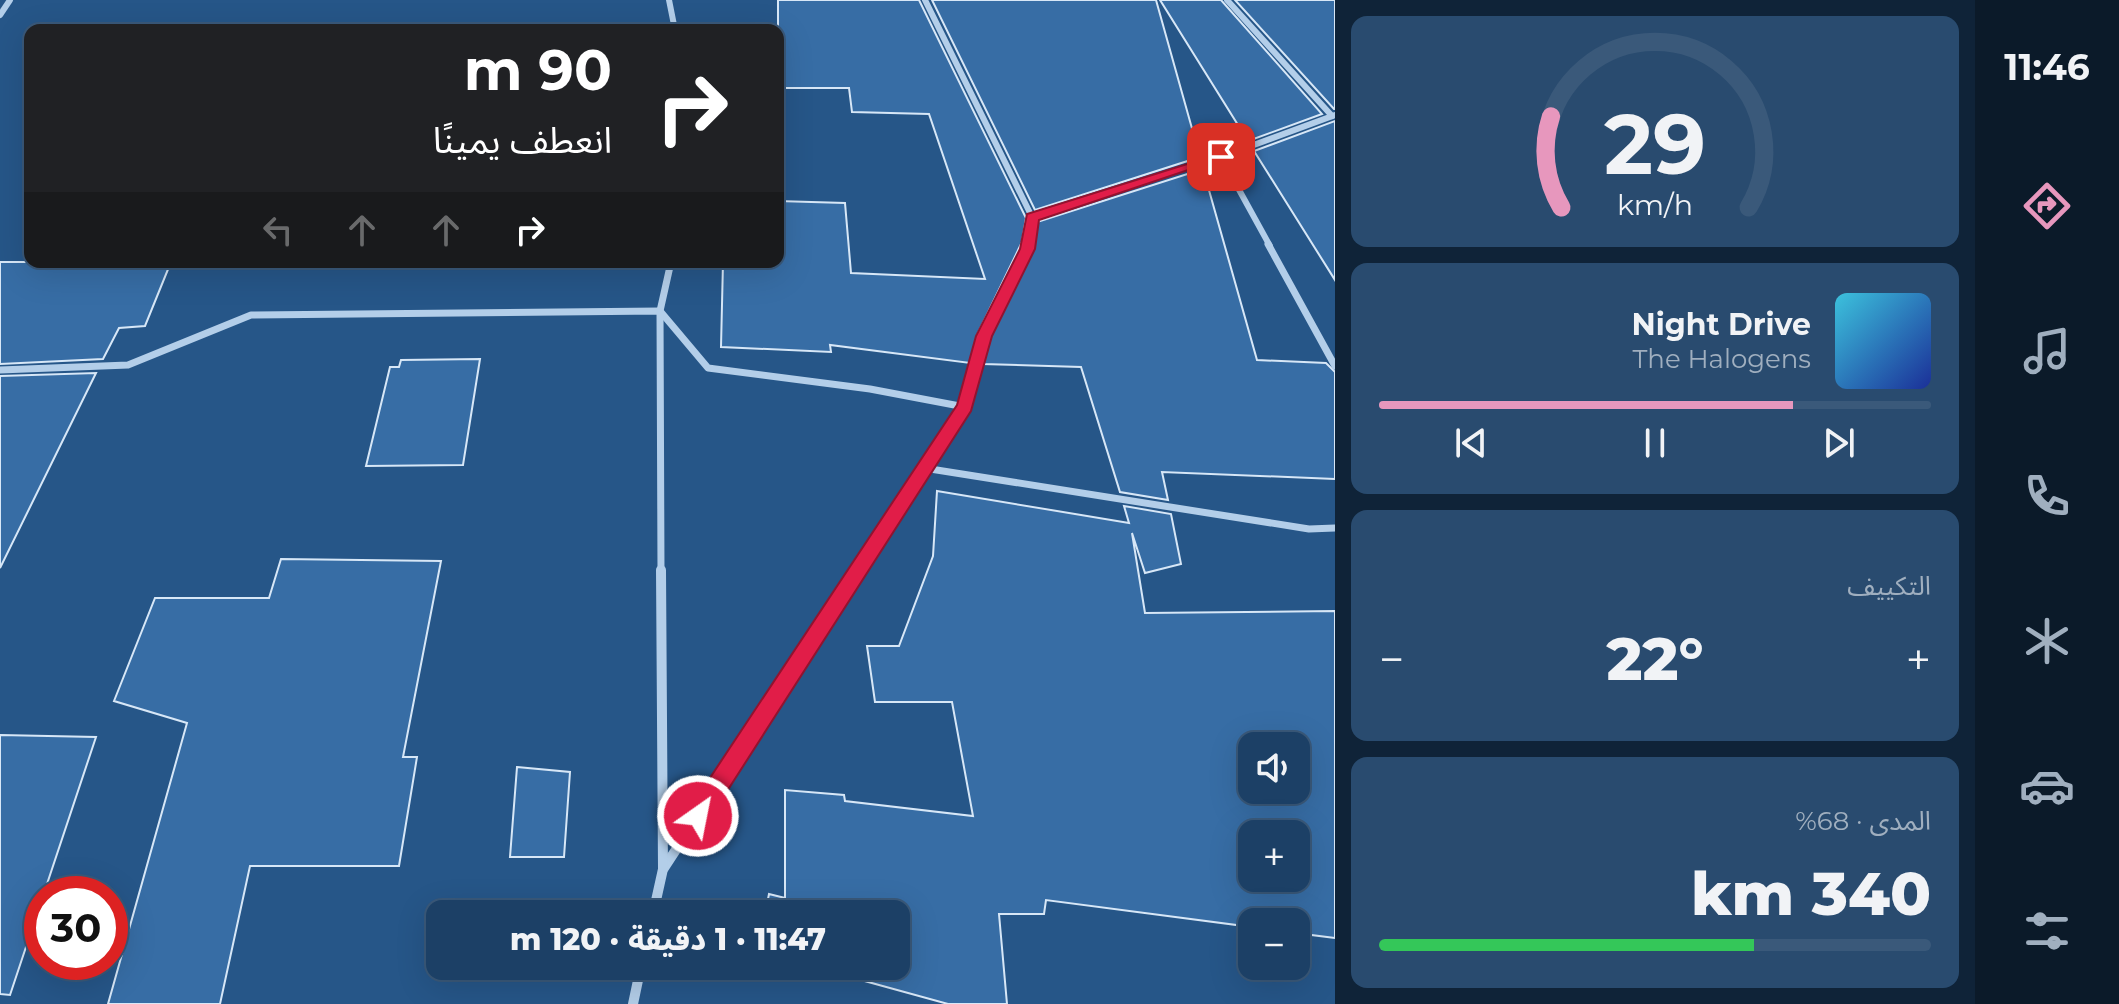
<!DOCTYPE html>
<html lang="ar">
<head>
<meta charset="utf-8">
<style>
  body { margin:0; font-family:Montserrat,"Noto Sans Arabic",sans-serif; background:#294b6f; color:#f1f3f6; direction:rtl; height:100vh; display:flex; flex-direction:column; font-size:30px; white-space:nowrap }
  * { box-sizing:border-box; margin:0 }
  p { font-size:26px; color:#a0afbf }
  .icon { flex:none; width:44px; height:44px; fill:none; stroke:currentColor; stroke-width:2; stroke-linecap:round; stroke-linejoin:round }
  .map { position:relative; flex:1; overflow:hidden; direction:ltr }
  .details { display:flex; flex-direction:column; gap:16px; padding:16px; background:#0f2338; width:640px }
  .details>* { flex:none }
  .hud { position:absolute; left:24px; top:24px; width:760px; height:244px; border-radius:16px; box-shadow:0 8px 32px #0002,0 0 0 2px #3a597a; direction:rtl; background:#202124; color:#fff; overflow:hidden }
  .controls { position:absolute; left:1238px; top:732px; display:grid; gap:16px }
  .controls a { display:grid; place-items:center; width:72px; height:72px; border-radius:16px; background:#1c4066; box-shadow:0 8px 32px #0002,0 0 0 2px #3a597a; font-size:40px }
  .speed { position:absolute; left:24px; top:876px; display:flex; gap:16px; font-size:40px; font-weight:700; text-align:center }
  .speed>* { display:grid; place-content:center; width:104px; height:104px; border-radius:50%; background:#1c4066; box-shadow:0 8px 32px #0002,0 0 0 2px #3a597a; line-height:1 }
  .speed .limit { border:12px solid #d22; background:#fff; color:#111 }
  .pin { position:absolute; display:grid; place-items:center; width:68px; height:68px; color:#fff; margin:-34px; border-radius:16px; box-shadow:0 4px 12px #0006 }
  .me { position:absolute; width:88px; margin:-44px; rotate:33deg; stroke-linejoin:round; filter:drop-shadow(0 0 6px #0008) }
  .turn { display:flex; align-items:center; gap:28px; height:168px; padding:0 40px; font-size:36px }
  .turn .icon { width:104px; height:104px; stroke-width:2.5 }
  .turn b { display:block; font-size:56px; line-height:68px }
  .lanes { display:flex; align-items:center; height:76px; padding:0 40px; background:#0003; justify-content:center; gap:40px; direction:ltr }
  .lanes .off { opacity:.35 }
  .big { font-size:60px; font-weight:800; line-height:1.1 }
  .details .tile { flex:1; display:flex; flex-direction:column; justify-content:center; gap:12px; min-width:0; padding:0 28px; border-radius:16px; background:#294b6f }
  .details .dial { align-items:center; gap:0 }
  .dial svg { height:208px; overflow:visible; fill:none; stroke:#3a597a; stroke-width:7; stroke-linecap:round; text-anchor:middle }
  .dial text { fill:#f1f3f6; stroke:none }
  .song { display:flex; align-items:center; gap:24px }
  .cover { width:96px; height:96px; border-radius:12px; background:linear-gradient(135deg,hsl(190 70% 55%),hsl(230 70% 35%)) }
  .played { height:8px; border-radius:4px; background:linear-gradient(90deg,#e797bd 75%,#3a597a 75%) }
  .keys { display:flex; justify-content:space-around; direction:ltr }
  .heat { display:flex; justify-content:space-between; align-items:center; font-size:44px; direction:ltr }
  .charge { height:12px; border-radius:6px; background:linear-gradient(90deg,#34c759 68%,#3a597a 0) }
  .trip { position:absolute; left:426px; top:900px; width:484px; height:80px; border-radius:16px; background:#1c4066; box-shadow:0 8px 32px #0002,0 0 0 2px #3a597a; font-weight:800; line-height:80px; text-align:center; direction:rtl }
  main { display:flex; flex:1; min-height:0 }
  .menu { display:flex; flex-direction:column; width:144px; justify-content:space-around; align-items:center; background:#0b1a29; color:#a0afbf }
  .menu .icon { width:56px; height:56px }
  .menu .on { color:#e797bd }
  .menu b { font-size:36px; color:#f1f3f6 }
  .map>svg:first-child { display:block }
</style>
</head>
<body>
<main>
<nav class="menu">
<b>11:46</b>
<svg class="icon on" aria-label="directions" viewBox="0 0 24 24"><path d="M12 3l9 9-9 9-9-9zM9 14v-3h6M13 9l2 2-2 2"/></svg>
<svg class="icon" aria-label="music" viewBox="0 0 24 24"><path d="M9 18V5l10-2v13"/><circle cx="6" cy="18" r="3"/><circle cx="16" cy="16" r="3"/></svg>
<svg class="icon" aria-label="phone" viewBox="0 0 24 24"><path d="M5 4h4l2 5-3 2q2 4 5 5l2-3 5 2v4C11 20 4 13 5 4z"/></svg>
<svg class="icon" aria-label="climate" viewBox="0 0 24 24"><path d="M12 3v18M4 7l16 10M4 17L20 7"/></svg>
<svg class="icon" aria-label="car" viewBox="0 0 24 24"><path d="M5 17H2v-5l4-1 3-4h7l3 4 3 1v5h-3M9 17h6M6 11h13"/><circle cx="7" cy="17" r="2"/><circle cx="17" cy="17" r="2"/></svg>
<svg class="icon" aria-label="filters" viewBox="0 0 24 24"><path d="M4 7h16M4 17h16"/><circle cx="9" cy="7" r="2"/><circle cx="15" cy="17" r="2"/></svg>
</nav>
<section class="details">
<div class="tile dial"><svg viewBox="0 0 100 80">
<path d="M14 69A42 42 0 1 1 86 69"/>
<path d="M14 69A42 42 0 0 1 10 34" stroke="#e797bd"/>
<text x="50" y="56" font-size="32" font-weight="700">29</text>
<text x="50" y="72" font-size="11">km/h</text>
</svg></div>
<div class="tile">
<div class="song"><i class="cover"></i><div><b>Night Drive</b><p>The Halogens</p></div></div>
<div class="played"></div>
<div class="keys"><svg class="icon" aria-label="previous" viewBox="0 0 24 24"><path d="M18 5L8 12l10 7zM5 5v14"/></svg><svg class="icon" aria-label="pause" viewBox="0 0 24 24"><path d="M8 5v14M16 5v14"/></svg><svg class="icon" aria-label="next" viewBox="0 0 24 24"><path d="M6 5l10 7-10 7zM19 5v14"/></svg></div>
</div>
<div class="tile"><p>التكييف</p>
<div class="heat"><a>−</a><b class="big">22°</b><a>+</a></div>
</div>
<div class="tile"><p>المدى · 68%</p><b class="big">340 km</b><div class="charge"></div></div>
</section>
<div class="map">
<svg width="1335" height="1004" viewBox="0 0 1335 1004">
  <rect width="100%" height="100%" fill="#265688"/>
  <g fill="#376da5" stroke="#d7e7f7" stroke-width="2" fill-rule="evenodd">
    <path d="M778 0H919L1026 218 1022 242 978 333 970 363 830 345 831 352 721 347 723 262H778V201L845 203 851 273 985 279 929 114 852 112 849 88H778Z"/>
    <path d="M932 0H1156L1200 157 1035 210Z"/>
    <path d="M1160 0H1221L1322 114 1248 141Z"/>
    <path d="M1235 0H1335V109H1334Z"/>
    <path d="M1335 121V280L1254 151Z"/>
    <path d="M1203 169 1257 360 1326 363 1335 372V479L1162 472 1168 500 1120 492 1081 367 983 364 990 338 1034 247 1037 222Z"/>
    <path d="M0 262H171L145 326 119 328 103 359 0 364Z"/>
    <path d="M480 359 463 465 366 466 390 367H399L401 360Z"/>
    <path d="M96 373 0 568V376Z"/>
    <path d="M937 491 1129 523 1124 506 1171 514 1181 564 1145 573 1132 533 1145 613 1335 611V938L1296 933V922H1252V927L1046 900 1044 914H999L1007 1004H948L810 966H896V914H765L769 894 785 898V790L844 795 845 801 973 816 952 702H875L867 646H899L933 556ZM1252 746H1296V790H1252ZM1252 834H1296V878H1252Z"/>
    <path d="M281 559 441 561 403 757H417L399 866H250L220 1004H108L187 723 114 701 155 598H269Z"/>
    <path d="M0 735 96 737 10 995 0 994Z"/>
    <path d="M517 767 570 772 564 857H510Z"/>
  </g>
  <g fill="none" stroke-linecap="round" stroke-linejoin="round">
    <g stroke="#b3cee9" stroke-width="6">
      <path d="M669 0 675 30"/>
      <path d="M925 0 1032 217 1027 246"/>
      <path d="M1227 0 1332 116"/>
      <path d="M0 15 10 0"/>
      <path d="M1221 157 1270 246"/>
      <path d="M1032 217 1221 157 1335 115"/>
    </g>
    <g stroke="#b3cee9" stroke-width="7">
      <path d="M1268 244 1335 366"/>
      <path d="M0 370 128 365 251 315 660 311 708 368 870 389 965 407 984 336 1028 244"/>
      <path d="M924 468 1309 529 1335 528"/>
      <path d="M661 572 660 311 671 262"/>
      <path d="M857 572 965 407"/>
    </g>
    <g stroke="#b3cee9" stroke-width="10">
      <path d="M664 868 859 570"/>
      <path d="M653 914 663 869 661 570"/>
      <path d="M633 1004 641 966"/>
    </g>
  </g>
  <path fill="#e11d48" stroke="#92132f" stroke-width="2" d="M1216 155 1227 157 1039 220 1035 249 992 336 971 411 706 824 698 827 690 824 686 816 690 808 957 405 976 336 1020 249 1027 214Z"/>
</svg>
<div class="controls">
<a><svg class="icon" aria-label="sound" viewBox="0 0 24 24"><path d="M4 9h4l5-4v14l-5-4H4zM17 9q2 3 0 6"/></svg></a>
<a>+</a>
<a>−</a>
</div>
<div class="speed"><div class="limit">30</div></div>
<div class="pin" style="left:1221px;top:157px;background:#d93025"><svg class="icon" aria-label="arrive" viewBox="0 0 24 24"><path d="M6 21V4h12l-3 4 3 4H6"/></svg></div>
<svg class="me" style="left:698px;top:816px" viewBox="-20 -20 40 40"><circle r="17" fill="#e11d48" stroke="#fff" stroke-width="3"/><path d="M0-11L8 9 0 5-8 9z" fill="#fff"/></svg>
<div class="trip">11:47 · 1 دقيقة · 120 m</div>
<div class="hud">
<div class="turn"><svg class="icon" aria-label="right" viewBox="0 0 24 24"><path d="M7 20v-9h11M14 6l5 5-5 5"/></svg><div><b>90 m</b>انعطف يمينًا</div></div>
<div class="lanes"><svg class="icon off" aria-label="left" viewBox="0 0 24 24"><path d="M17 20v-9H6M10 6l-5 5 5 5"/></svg><svg class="icon off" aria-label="ahead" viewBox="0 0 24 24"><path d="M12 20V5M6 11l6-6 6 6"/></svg><svg class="icon off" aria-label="ahead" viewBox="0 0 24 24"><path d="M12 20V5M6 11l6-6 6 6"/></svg><svg class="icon" aria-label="right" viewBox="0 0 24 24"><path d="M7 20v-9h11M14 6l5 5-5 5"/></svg></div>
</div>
</div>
</main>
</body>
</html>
